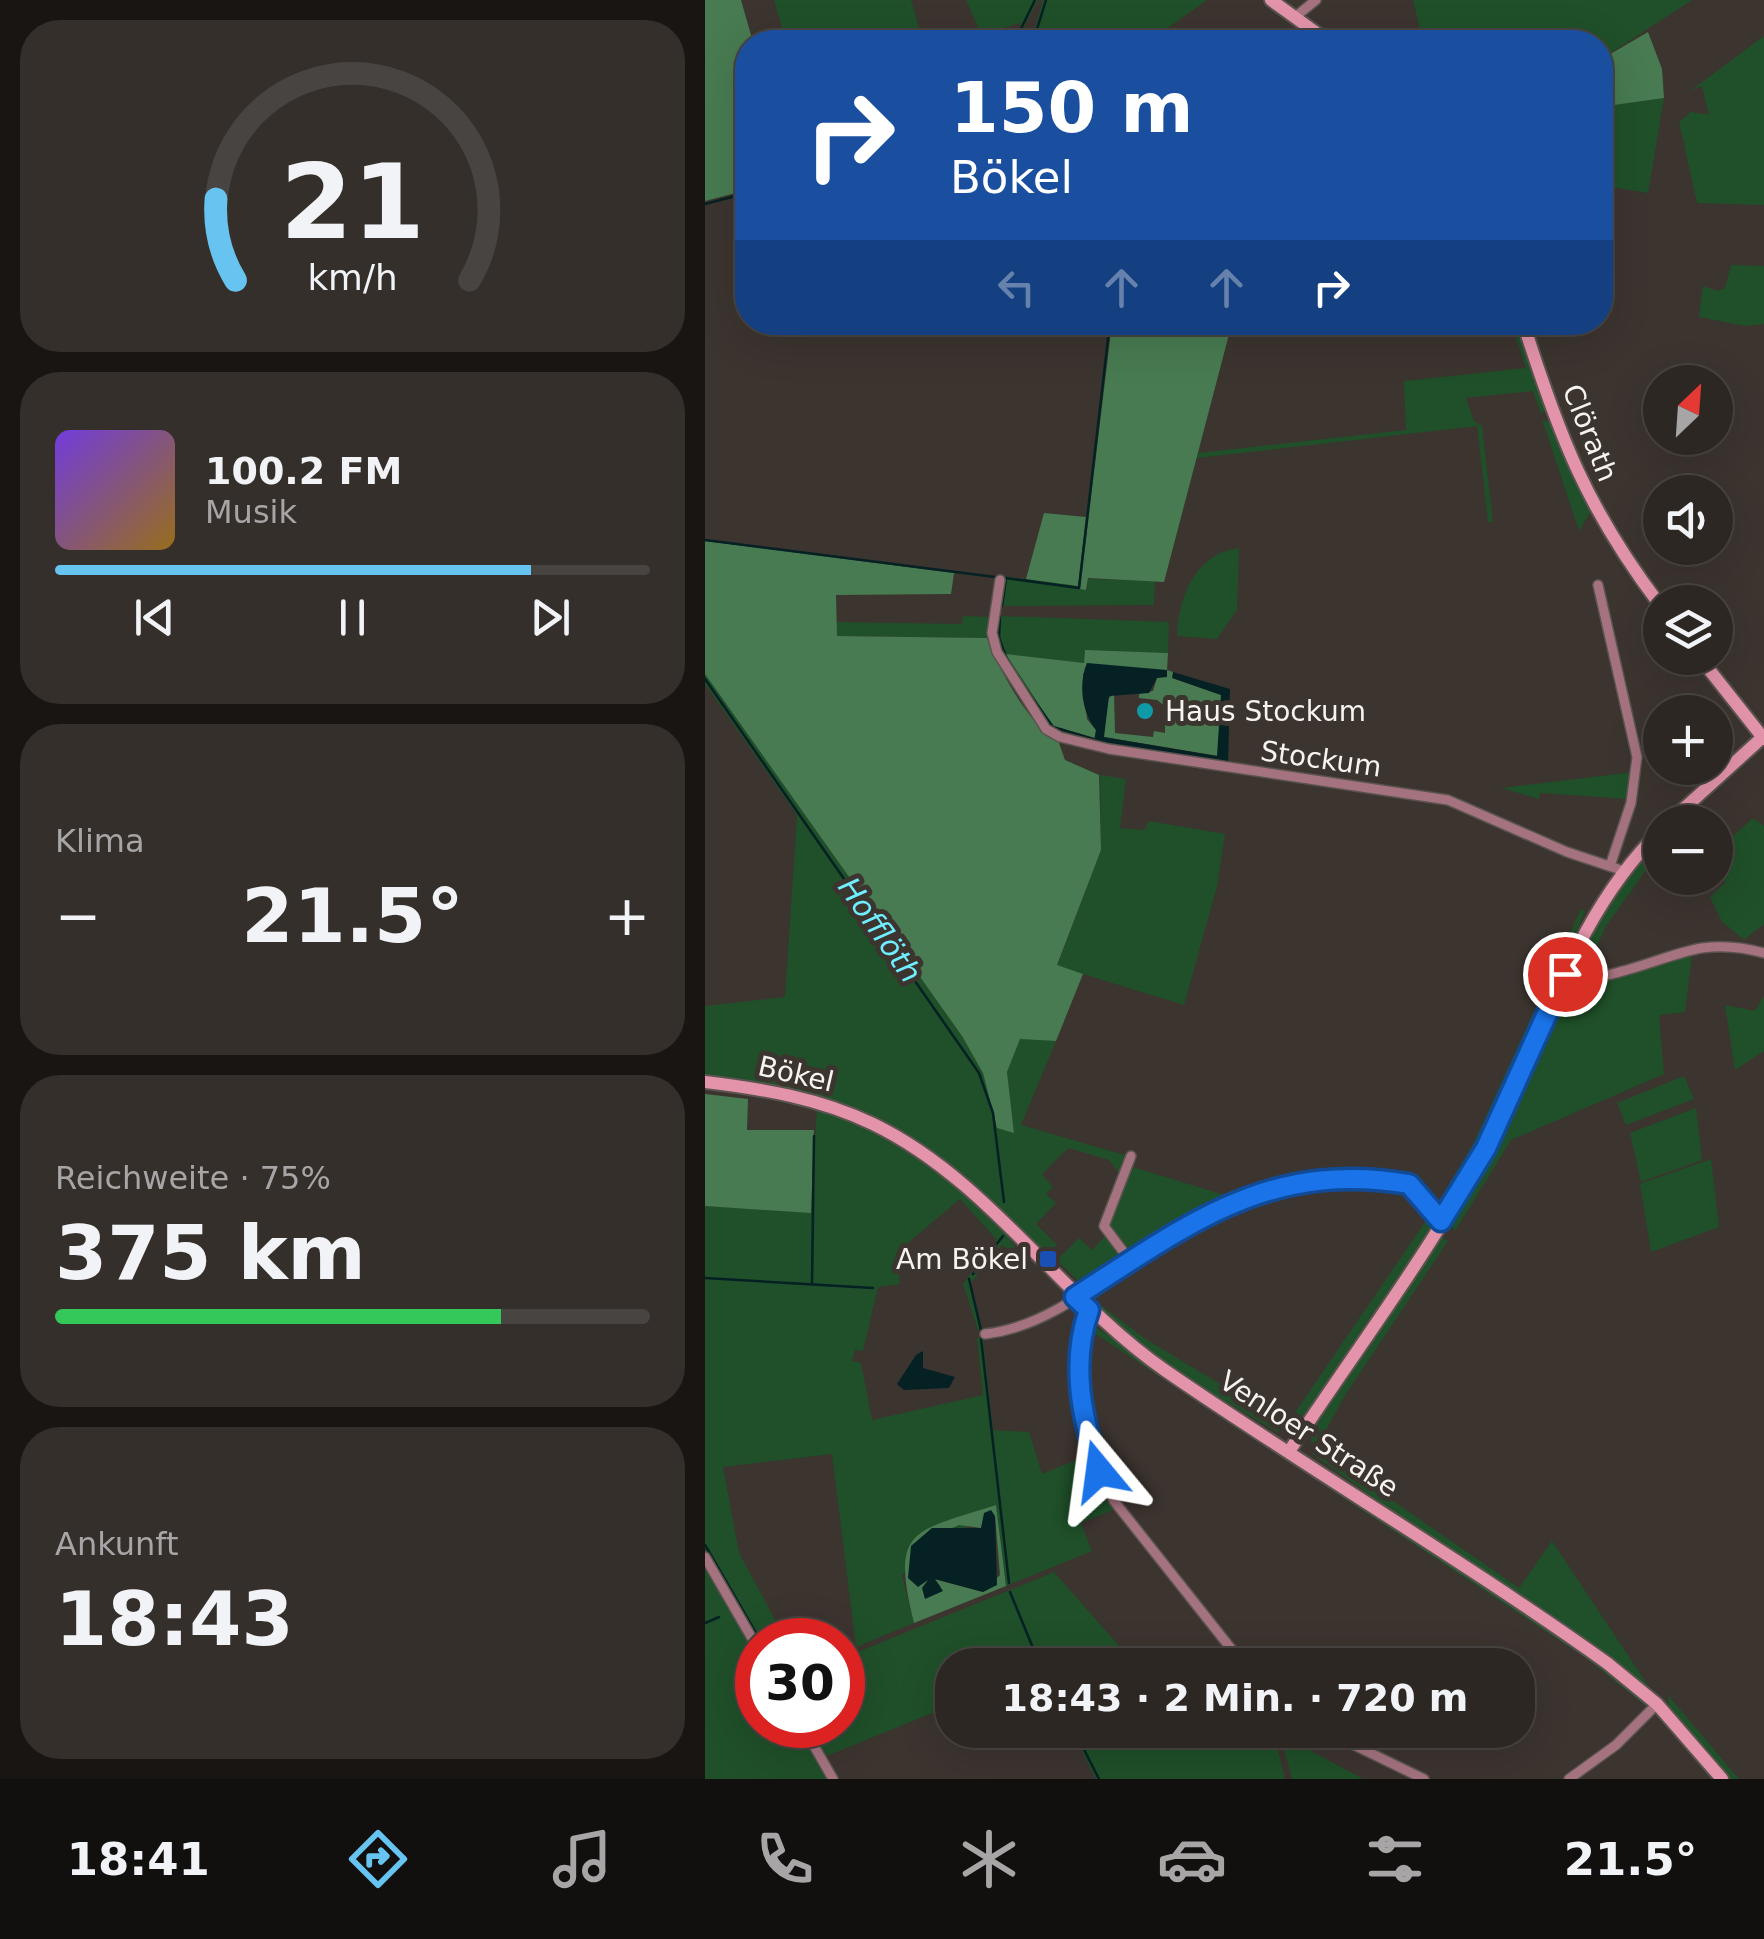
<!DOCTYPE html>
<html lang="de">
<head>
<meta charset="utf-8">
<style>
  body { margin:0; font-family:"DejaVu Sans",sans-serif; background:#352f2b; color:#f1f3f6; height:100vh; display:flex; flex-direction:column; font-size:38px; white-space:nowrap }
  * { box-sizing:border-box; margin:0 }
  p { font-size:32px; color:#a7a5a6 }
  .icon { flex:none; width:55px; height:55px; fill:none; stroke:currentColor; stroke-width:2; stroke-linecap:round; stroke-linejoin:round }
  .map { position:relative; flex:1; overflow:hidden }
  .side { display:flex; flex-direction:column; gap:20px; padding:20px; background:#191513; width:705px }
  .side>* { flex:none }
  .top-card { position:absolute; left:30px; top:30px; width:878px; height:305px; border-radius:40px; box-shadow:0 10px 40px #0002,0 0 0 2px #484441; background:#1a4fa0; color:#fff; overflow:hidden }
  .needle { width:65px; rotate:25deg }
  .fabs { position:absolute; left:938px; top:365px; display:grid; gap:20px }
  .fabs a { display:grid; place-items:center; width:90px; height:90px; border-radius:50%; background:#2d2723; box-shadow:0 10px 40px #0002,0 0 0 2px #484441; font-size:50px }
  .speed { position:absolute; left:30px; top:1618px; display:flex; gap:20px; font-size:50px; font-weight:700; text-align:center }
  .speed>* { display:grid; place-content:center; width:130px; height:130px; border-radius:50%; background:#2d2723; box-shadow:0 10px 40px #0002,0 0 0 2px #484441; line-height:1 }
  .speed .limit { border:15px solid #d22; background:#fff; color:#111 }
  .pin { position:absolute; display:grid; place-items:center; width:85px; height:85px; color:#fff; margin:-42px; border:5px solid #fff; border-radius:50%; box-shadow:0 2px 10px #0007 }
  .me { position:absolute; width:110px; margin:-55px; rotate:344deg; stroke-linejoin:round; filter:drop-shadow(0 0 8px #0008) }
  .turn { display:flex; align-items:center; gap:35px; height:210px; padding:0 50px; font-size:45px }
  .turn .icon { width:130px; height:130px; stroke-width:2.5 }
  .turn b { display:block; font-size:70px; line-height:85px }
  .lanes { display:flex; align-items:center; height:95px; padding:0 50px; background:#0003; justify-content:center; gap:50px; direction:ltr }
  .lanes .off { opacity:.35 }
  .big { font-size:75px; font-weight:600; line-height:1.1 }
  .side .card { flex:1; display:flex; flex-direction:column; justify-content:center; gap:15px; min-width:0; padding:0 35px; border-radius:40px; background:#352f2b }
  .side .dial { align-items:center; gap:0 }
  .dial svg { height:260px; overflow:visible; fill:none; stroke:#484441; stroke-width:7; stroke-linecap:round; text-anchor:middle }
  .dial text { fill:#f1f3f6; stroke:none }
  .song { display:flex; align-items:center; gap:30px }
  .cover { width:120px; height:120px; border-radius:15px; background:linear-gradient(135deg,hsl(260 70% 55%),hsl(40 70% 35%)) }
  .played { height:10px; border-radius:5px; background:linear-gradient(90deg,#67c4f0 80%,#484441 80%) }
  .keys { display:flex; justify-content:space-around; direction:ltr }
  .heat { display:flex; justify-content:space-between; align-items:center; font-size:55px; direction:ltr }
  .charge { height:15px; border-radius:8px; background:linear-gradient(90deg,#34c759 75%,#484441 0) }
  .trip { position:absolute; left:230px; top:1648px; width:600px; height:100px; border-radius:40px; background:#2d2723; box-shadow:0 10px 40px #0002,0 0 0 2px #484441; font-weight:600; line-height:100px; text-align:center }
  .tab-bar { display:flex; height:160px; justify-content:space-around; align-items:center; background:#12100e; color:#a7a5a6 }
  .tab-bar .icon { width:70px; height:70px }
  .tab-bar .current { color:#67c4f0 }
  .tab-bar b { font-size:45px; color:#f1f3f6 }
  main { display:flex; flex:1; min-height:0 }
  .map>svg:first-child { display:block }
</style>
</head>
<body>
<main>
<section class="side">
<div class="card dial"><svg viewBox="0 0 100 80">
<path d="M14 69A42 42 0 1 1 86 69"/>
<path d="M14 69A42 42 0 0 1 8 44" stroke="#67c4f0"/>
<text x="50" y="56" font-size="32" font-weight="700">21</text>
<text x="50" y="72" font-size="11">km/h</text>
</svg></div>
<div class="card">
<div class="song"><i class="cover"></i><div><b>100.2 FM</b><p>Musik</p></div></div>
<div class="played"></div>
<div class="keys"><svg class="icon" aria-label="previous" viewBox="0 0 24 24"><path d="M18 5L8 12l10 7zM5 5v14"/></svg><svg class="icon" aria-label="pause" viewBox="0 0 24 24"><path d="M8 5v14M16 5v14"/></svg><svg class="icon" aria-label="next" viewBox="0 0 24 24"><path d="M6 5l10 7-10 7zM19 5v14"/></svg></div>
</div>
<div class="card"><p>Klima</p>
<div class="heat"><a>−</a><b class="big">21.5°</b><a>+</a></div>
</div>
<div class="card"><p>Reichweite · 75%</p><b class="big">375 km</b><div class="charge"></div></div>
<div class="card"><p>Ankunft</p><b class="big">18:43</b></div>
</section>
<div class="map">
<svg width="1059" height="1779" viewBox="0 0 1059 1779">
  <rect width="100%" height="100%" fill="#3c342f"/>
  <g fill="#1f5029">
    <path d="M69 0H206L218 42H81Z"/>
    <path d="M261 0H333L317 31 319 42H315L316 23 276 34Z"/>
    <path d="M338 0H502L450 37 453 42H326Z"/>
    <path d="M708 0H987L895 60V42H718Z"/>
    <path d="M1059 36V205L992 203 974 122 986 112 1004 115 997 86 985 91Z"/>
    <path d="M959 98 943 193 895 185V107Z"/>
    <path d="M1026 265 1059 266V324L1040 326 994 317 998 286 1013 291 1020 288Z"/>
    <path d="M404 323 376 589 382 590 383 579 450 581 449 605 296 606 297 576 373 585Z"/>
    <path d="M806 323H814L842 409 836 414 828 391 761 398 769 421 777 426 788 522H783L772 426 492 458 493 453 701 430 699 381 821 368Z"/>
    <path d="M837 419 847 424 886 511 874 531Z"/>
    <path d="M534 548 532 610 512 639 472 636C473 598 490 553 534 548Z"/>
    <path d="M258 616 284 617 282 638 132 636 131 622 257 624Z"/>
    <path d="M294 616 464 622 463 653 380 651 379 663 348 726 389 741 355 732 341 721 296 652Z"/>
    <path d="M0 674 257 1036 278 1073 292 1128 309 1132 302 1072 315 1038 351 1041 316 1125 423 1156 416 1175 404 1160 363 1148 337 1174 348 1187 341 1194 351 1203 331 1224 352 1245 345 1252 348 1256 327 1247 173 1121 0 1077V1006L80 997 92 815 0 684Z"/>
    <path d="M929 772 923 799 835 793 834 799 797 788Z"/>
    <path d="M395 775 421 779 415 828 439 830 444 821 520 834 512 886 479 1005 352 966 396 850Z"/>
    <path d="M1048 818 1059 826V924L1039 940 1017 922 1005 897 1021 882 1010 870V853Z"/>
    <path d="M955 837 952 855 901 926 878 976 866 969 903 899Z"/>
    <path d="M876 909 880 911C840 1010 798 1112 742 1204H732L768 1144Z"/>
    <path d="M987 955 980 1012 954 1015 959 1074 806 1140 750 1231 744 1221 860 982 875 985Z"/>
    <path d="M1059 996V1051L1030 1070 1020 1005 1050 1011Z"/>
    <path d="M979 1076 989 1099 921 1125 912 1103Z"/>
    <path d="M112 1105C182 1136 251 1172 300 1232 308 1242 312 1254 322 1264L297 1245 265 1284 278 1331 273 1330 258 1284 292 1240 255 1199 191 1253 195 1284 173 1287 158 1351 150 1350 147 1361 156 1363 167 1420 278 1395 272 1338 278 1337 288 1430 324 1432 337 1474 381 1456 408 1510 376 1523 387 1551 301 1586 291 1506 197 1575 209 1623 151 1647 127 1454 18 1467 34 1553 81 1640 52 1641 0 1550V1206L106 1212Z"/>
    <path d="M991 1108 997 1160 936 1182 925 1133Z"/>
    <path d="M1006 1159 1014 1227 946 1252 935 1184Z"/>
    <path d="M424 1166 526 1197 479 1217 424 1254 402 1226Z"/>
    <path d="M707 1191 726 1212 727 1227 601 1413 572 1432 468 1370 385 1304 384 1296 439 1338 576 1421 585 1420 720 1222 723 1214Z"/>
    <path d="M402 1234 416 1252 415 1263 376 1284 352 1260 374 1238 387 1250Z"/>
    <path d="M732 1234 743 1241 639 1397 615 1441 617 1452 814 1588 847 1541 950 1696 607 1454 606 1437 620 1409Z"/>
    <path d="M392 1328 884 1655 943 1702 944 1709 897 1754 854 1779 894 1754 942 1707 881 1658 386 1331Z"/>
    <path d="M0 1568 52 1658V1725H91L122 1779H0Z"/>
    <path d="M349 1572 431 1665H248L247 1705 119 1757 101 1725H138V1658Z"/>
    <path d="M963 1695 1034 1779H1022L964 1709Z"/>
    <path d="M366 1730H568L580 1779H391Z"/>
    <path d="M582 1738 658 1779H587L576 1739Z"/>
  </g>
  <g fill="#487b51" fill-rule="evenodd">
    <path d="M0 0H36L48 42H42V190L0 201Z"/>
    <path d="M943 32 957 69 959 98 895 107V60Z"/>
    <path d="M407 323H527L459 582 383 578 381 590 375 589Z"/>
    <path d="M339 513 381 517 373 586 321 579Z"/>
    <path d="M0 541 249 573 246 594 131 595 132 636 282 638C296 671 321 723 353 740L360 760 394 775 396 850 352 965 378 974 351 1041 315 1039 302 1072 309 1133 292 1128 278 1073 257 1036 0 674Z"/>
    <path d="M380 650 463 653 462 670 468 672V678L516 695 513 756 398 737 402 700 409 693 410 733 448 737 449 731 460 733V706L452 700 434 698V694L448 691 452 678 378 673 382 719 391 730 390 738 348 726 301 654 379 663Z"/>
    <path d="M0 1094 43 1099 42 1130H109L106 1213 0 1206Z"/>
    <path d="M291 1505 301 1586 209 1623C185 1527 208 1532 291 1505ZM290 1516 295 1575 278 1592 229 1579 236 1587 222 1579 206 1546 254 1525 276 1528Z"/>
  </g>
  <g fill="#052124">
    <path d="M382 663 462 670V677L452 678 444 693 404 696 399 737 512 756 516 695 467 678 468 672 525 689 523 765 389 741 391 730C377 713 373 684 382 663Z"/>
    <path d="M218 1351V1368L250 1377 244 1388 199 1390 192 1384 211 1355Z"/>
    <path d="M286 1510 290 1516 292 1585 278 1592 230 1579 238 1591 220 1599 217 1588 223 1580 213 1587 203 1578 206 1546 227 1528H276L279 1513Z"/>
  </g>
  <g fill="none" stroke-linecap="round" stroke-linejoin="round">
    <g stroke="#052124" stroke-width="2.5">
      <path d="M317 42 315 31 330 0"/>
      <path d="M328 42 341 0"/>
      <path d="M0 204 42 193"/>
      <path d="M0 540 290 577"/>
      <path d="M297 606 301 578 374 588 405 322"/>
      <path d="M295 616 294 638 303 662"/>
      <path d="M0 679 274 1073 288 1113 299 1202"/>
      <path d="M318 685 348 727 388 739"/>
      <path d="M268 1274 298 1236"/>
      <path d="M0 1278 168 1288"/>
      <path d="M264 1279 276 1330"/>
      <path d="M107 1284 109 1136"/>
      <path d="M276 1338 304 1583"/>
      <path d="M0 1545 55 1640"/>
      <path d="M305 1592 335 1665"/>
      <path d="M0 1623 14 1617"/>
      <path d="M506 1665 520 1651"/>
      <path d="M369 1730 394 1779"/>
      <path d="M376 1745 412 1730"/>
    </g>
    <g stroke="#5a534e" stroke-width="12">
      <g id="street">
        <path d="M590 17 611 0"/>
        <path d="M295 580 287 633 292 652 341 729 355 737 404 749 743 800 862 852 919 871"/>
        <path d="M893 585 932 757 926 803 905 866"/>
        <path d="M860 974C892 989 961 953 997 948 1019 945 1038 947 1059 953"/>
        <path d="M426 1156 399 1226 426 1262"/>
        <path d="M384 1310C361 1373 379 1443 409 1501L539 1665"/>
        <path d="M280 1334C360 1325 417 1256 486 1221 531 1197 660 1157 707 1186 720 1193 727 1209 736 1221"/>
        <path d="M0 1557 52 1647"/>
        <path d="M97 1725 128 1779"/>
        <path d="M618 1730 719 1779"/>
        <path d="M864 1779 911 1745 952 1704"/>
      </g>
    </g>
    <g stroke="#5a534e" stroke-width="16">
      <g id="secondary">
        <path d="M566 0 624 42"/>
        <path d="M818 322C854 436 882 509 955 605"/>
        <path d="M995 658 1059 739"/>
        <path d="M964 822 1059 736"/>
        <path d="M0 1082C58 1089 114 1098 168 1124 284 1180 356 1298 461 1371 606 1471 758 1560 902 1663L952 1704 1017 1779"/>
        <path d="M585 1450C650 1351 724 1254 780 1149 837 1042 866 918 955 831"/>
      </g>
    </g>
    <use href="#street" stroke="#a57380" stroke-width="9"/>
    <use href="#secondary" stroke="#e394aa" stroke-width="12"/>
  </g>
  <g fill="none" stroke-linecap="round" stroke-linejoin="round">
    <g stroke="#114b97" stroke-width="25">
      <path id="route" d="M394 1471C377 1418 365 1364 384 1310L370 1297C482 1225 563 1160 704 1184L736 1221 781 1148 860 974"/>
    </g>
    <use href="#route" stroke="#1a73e8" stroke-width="18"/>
  </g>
  <circle fill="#0f9aa8" stroke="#3c342f" stroke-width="4" cx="440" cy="711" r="10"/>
  <rect fill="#1a4fb4" stroke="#3c342f" stroke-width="4" x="333" y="1249" width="20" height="20" rx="5"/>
  <g text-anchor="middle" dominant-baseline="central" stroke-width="10" stroke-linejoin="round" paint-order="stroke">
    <g font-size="28" fill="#f7f3ef" stroke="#3c342f">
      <text transform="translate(885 433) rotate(68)">Clörath</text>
      <text transform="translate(616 759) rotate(8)">Stockum</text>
      <text transform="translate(91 1074) rotate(13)">Bökel</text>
      <text transform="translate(604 1434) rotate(33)">Venloer Straße</text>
    </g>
    <g font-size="28" fill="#f7f3ef" stroke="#3c342f" text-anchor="start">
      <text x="460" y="711">Haus Stockum</text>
      <text x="323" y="1259" text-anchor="end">Am Bökel</text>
    </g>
    <g font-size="30" font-style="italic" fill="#6eeeff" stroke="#3c342f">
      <text transform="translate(175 930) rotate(55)">Hofflöth</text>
    </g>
  </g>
</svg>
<div class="fabs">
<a><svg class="needle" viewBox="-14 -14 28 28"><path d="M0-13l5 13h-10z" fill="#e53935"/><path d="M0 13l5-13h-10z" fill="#a7a5a6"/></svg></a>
<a><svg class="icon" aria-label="sound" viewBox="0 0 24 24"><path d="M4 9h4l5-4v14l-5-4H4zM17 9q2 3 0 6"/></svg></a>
<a><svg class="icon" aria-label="layers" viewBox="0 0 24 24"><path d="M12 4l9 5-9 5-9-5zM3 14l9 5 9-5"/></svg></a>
<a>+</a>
<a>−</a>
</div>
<div class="speed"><div class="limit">30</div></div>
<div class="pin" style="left:860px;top:974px;background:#d93025"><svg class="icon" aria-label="arrive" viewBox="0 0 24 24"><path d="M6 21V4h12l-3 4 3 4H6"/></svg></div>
<svg class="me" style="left:394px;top:1471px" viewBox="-20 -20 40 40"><path d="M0-17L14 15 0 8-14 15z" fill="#1a73e8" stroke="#fff" stroke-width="4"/></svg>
<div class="trip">18:43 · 2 Min. · 720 m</div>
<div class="top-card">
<div class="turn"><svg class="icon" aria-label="right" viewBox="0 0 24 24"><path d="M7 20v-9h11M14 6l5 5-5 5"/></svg><div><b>150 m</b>Bökel</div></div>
<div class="lanes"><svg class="icon off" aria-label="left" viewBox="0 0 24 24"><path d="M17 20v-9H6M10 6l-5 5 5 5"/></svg><svg class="icon off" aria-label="ahead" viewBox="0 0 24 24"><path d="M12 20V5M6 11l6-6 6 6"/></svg><svg class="icon off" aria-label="ahead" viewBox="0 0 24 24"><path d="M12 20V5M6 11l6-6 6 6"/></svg><svg class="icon" aria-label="right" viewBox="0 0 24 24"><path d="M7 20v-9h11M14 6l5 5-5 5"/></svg></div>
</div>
</div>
</main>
<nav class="tab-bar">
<b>18:41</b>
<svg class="icon current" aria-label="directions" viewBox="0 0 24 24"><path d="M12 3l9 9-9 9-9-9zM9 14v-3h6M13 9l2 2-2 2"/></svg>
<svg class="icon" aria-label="music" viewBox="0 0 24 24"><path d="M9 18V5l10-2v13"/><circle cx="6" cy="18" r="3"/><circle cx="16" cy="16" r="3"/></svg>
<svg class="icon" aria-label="phone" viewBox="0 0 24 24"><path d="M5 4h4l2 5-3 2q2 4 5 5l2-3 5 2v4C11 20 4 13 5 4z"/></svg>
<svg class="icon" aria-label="climate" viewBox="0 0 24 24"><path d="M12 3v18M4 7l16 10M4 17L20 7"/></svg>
<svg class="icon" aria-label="car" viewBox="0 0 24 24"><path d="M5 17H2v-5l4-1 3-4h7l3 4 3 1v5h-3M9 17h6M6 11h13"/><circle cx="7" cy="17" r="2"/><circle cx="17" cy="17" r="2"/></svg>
<svg class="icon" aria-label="filters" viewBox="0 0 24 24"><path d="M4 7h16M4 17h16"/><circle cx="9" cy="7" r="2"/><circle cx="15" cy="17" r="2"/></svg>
<b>21.5°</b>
</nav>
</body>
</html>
